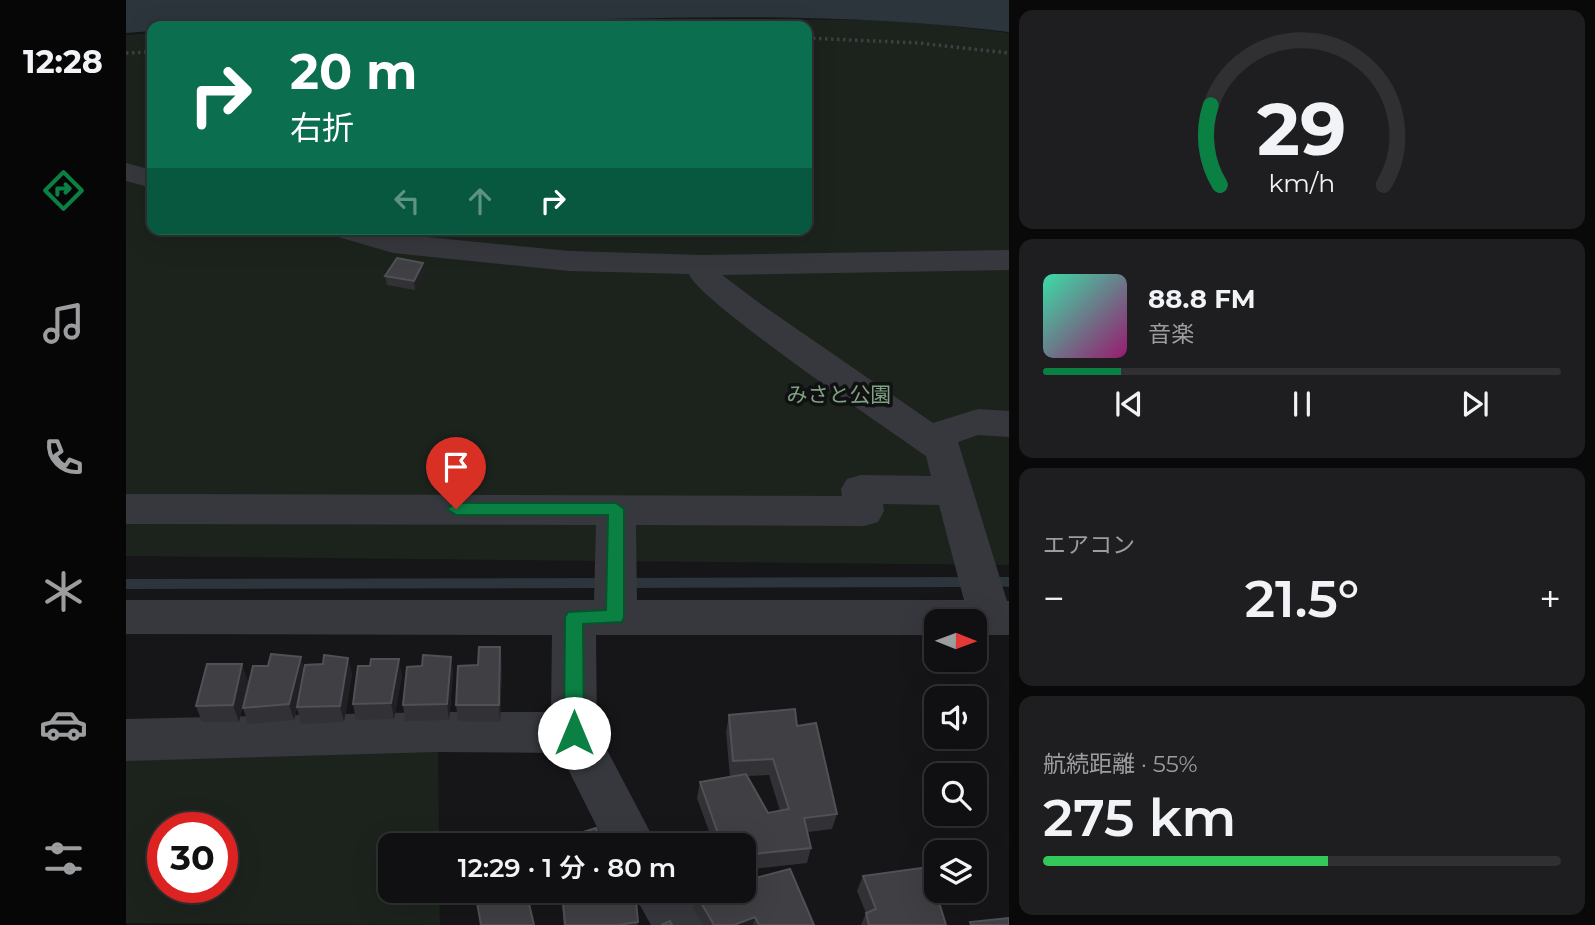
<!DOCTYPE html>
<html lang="ja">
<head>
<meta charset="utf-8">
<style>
  body { margin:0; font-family:Montserrat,"Noto Sans JP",sans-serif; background:#1e1e20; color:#f1f3f6; height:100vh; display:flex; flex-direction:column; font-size:26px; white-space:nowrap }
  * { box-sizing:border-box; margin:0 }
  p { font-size:23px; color:#9c9d9f }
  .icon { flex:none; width:38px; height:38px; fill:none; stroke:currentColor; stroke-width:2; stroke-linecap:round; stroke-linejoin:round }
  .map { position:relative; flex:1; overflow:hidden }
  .sheet { display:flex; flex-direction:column; gap:10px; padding:10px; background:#09090a; width:586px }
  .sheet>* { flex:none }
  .top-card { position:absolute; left:21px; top:21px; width:665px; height:214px; border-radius:14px; box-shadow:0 7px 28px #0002,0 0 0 2px #303032; background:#0b6e4f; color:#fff; overflow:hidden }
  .needle { width:46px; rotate:91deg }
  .buttons { position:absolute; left:798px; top:609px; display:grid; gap:14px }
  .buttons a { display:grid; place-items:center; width:63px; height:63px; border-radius:14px; background:#101012; box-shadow:0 7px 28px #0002,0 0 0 2px #303032; font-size:35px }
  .speed { position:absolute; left:21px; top:812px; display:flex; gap:14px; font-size:35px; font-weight:700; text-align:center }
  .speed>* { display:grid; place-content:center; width:91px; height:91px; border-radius:50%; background:#101012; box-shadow:0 7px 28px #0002,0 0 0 2px #303032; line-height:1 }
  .speed .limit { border:10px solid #d22; background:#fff; color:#111 }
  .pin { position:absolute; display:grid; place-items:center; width:60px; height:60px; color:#fff; margin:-72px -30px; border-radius:50% 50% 50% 0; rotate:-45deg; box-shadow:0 0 7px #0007 }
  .pin .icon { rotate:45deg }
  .me { position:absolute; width:77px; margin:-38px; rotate:0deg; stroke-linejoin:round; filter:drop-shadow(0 0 5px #0008) }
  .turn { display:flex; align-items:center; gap:24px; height:147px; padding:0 28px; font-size:32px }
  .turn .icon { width:91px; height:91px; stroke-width:2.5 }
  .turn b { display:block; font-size:49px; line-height:60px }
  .lanes { display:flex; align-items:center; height:66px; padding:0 28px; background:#0003; justify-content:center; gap:35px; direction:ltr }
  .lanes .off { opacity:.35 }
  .big { font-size:52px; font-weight:600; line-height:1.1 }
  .sheet .widget { flex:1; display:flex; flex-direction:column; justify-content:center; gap:10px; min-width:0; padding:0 24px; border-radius:14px; background:#1e1e20 }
  .sheet .dial { align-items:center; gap:0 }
  .dial svg { height:182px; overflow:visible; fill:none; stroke:#303032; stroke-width:7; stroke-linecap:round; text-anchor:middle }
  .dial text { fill:#f1f3f6; stroke:none }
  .song { display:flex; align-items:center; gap:21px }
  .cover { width:84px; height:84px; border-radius:10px; background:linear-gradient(135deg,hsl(160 70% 55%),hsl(320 70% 35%)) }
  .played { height:7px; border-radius:4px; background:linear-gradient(90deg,#0b8043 15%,#303032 15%) }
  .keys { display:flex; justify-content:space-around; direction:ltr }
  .heat { display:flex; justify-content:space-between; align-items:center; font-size:38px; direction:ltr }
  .charge { height:10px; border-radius:5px; background:linear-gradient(90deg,#34c759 55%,#303032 0) }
  .trip { position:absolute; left:252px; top:833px; width:378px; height:70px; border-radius:14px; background:#101012; box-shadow:0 7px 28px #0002,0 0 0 2px #303032; font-weight:600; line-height:70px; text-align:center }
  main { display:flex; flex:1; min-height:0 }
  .tabs { display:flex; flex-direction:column; width:126px; justify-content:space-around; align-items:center; background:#060607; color:#9c9d9f }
  .tabs .icon { width:49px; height:49px }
  .tabs .on { color:#0b8043 }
  .tabs b { font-size:32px; color:#f1f3f6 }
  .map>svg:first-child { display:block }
</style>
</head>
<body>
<main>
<nav class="tabs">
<b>12:28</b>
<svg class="icon on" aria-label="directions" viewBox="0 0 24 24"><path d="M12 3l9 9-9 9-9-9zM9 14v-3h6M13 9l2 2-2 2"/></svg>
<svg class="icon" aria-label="music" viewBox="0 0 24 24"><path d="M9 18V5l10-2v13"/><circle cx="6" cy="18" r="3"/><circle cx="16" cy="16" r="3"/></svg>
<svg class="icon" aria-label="phone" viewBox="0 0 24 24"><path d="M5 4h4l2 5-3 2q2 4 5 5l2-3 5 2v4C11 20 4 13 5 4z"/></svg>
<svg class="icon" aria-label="climate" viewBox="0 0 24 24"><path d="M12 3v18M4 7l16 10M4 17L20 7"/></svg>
<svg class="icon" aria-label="car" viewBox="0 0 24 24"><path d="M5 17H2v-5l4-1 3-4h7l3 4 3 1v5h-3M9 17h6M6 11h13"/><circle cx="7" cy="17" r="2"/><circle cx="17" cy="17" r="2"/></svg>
<svg class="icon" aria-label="filters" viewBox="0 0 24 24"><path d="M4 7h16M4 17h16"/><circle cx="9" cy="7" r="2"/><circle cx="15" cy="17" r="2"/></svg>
</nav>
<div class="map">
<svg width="883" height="925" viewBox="0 0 883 925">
  <rect width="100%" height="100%" fill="#161618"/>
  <g fill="#1c231d" fill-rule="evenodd">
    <path d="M612 19 774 20 883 33V565L0 556V35L26 33V229H681V26H279Z"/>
    <path d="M312 746 313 845H264V891H313L314 925 0 923V755ZM37 828H96V887H37Z"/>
  </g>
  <path fill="#2c353c" d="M0 0H883V32C672 6 460 21 249 26 175 28 100 26 26 26V31L0 33Z"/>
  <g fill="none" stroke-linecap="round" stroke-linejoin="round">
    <g fill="#2c353c" fill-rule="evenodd">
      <path d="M848 577 852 579 854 582 852 585 848 587 496 588 492 586 490 583 492 580 496 578Z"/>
      <path d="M864 577H883V587L860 585 858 582 860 579Z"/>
      <path d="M480 578 484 580 486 583 484 586 480 588 0 589V579Z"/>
    </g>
    <g stroke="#3d3f44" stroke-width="3.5" stroke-dasharray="2.5 3.5" stroke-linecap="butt">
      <path d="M681 38 792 43 883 53"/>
      <path d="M0 53 26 52"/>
    </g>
    <g fill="#37383d" fill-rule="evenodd">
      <path d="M0 163 26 170V188L0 181Z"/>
      <path d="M205 229H254L270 234 444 251 577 255 883 250V270L596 275 636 305 807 423 852 409 883 411V437L852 435 832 442 881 601H883V635H849V621H810V635H470L471 731 531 845H480L434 753 310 752 0 761V719L310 712H425L426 635 0 634V600H468L470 525 0 524V494L716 496 715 489 721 479 735 475 805 476 800 456C765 431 571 300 563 274L444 271 267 253 209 236ZM757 504 813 505 838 600H511L510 525 738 526 752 522 758 511Z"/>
      <path d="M506 891H563L576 907 583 925H525Z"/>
    </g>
  </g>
  <g fill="#323236" fill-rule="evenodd">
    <path d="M298 271 289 290 261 285 259 276Z"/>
    <path d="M175 657 178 670 222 658 226 674 218 722 175 724 171 708 168 720 122 724 117 708 142 666Z"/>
    <path d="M325 657 327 673 323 720 279 721 277 705 296 666Z"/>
    <path d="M376 664 374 722 332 721 330 705 352 665Z"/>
    <path d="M276 675 268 719 230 720 227 704Z"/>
    <path d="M122 681 113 722H76L70 706Z"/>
    <path d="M603 715 671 726 711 814 706 829 682 832 685 848 681 863 618 870V845H588L571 798 574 782 604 777 600 732ZM643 775 654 811 642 813 622 776Z"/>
    <path d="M737 876 820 925H735L740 913 731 891Z"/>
    <path d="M435 891H509L512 925H438Z"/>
    <path d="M570 894 688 925H577L567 909Z"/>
  </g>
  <g fill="#212124">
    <path d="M297 263 298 271 289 290 288 281Z"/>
    <path d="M374 647 376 664 374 722 373 705Z"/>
    <path d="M175 657 179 674 168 720 163 704Z"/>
    <path d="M325 657 327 673 323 720 321 704Z"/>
    <path d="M222 658 226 674 218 722 214 706Z"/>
    <path d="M273 659 276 675 268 719 265 703Z"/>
    <path d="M116 664 122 681 113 722 107 705Z"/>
    <path d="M629 917 627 925H608Z"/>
  </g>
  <g fill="#3f3f44" stroke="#4f5156" stroke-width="2">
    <path d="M271 258 297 263 288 281 259 276Z"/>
    <path d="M353 647H374L373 705H330L332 666 352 665Z"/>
    <path d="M145 654 175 657 163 704 117 708 127 666H142Z"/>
    <path d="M198 655 222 658 214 706 171 707 179 665 197 664Z"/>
    <path d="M297 655 325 657 321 704 277 705 281 667 296 666Z"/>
    <path d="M245 659H273L265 703 227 704 232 666H244Z"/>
    <path d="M81 664H116L107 705 70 706Z"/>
    <path d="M669 709 671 726 690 723 711 814 678 818 685 848 618 855V845H596L574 782 620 774 642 813 663 809 647 759 607 761 603 715Z"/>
    <path d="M470 828 477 845H416Z"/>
    <path d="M802 867 820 925H743L740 913 750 909 737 876Z"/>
    <path d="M664 869 688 925H633L629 917 608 925H588L570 894 582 891H618V881Z"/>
    <path d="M374 891H400L408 925H355L350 897Z"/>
    <path d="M436 891H509L512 922 492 925H439Z"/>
    <path d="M883 918V925H845L844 922Z"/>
    <path d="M544 921 546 925H535Z"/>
  </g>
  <path fill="#0b8043" stroke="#07532c" stroke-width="2" d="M330 503H490L498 509V617L496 622 457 624 458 733 455 739 448 741 441 739 438 733 439 617 442 612 480 610 482 515H330L321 509Z"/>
  <g text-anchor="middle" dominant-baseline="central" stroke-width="7" stroke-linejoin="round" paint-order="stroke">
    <g font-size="21" fill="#7fa381" stroke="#111113">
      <text x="713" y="394">みさと公園</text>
    </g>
  </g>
</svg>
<div class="buttons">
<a><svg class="needle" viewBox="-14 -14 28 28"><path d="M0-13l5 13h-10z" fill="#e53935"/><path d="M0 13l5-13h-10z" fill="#9c9d9f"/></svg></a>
<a><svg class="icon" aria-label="sound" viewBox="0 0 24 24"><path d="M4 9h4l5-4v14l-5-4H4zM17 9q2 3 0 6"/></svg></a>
<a><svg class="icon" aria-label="search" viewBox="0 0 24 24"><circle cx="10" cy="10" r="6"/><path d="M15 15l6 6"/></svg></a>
<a><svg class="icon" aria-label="layers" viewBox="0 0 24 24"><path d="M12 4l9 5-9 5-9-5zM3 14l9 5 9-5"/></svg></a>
</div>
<div class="speed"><div class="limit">30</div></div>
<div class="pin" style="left:330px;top:509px;background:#d93025"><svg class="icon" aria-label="arrive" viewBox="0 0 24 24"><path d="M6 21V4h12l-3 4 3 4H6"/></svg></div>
<svg class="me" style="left:448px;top:733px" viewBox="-20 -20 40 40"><circle r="19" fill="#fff"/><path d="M0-13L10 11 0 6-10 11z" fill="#0b8043"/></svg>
<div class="trip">12:29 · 1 分 · 80 m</div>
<div class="top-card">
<div class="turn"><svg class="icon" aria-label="right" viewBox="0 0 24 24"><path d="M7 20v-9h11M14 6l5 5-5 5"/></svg><div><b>20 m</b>右折</div></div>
<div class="lanes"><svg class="icon off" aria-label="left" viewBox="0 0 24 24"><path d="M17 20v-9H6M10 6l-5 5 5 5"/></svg><svg class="icon off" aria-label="ahead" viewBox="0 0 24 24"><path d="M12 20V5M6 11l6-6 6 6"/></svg><svg class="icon" aria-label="right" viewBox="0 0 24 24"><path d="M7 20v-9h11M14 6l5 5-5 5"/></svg></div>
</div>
</div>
<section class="sheet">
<div class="widget dial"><svg viewBox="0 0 100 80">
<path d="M14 69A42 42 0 1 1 86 69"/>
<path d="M14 69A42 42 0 0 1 10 34" stroke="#0b8043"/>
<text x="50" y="56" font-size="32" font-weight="700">29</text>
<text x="50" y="72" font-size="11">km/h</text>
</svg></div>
<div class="widget">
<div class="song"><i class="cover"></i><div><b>88.8 FM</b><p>音楽</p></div></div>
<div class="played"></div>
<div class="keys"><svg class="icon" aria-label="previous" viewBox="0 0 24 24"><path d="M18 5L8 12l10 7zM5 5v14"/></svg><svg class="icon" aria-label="pause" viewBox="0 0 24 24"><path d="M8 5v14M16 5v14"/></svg><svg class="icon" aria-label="next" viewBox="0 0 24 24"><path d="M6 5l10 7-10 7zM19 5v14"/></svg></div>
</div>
<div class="widget"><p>エアコン</p>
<div class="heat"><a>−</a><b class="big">21.5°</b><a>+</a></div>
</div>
<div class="widget"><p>航続距離 · 55%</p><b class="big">275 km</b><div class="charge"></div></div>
</section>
</main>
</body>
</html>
